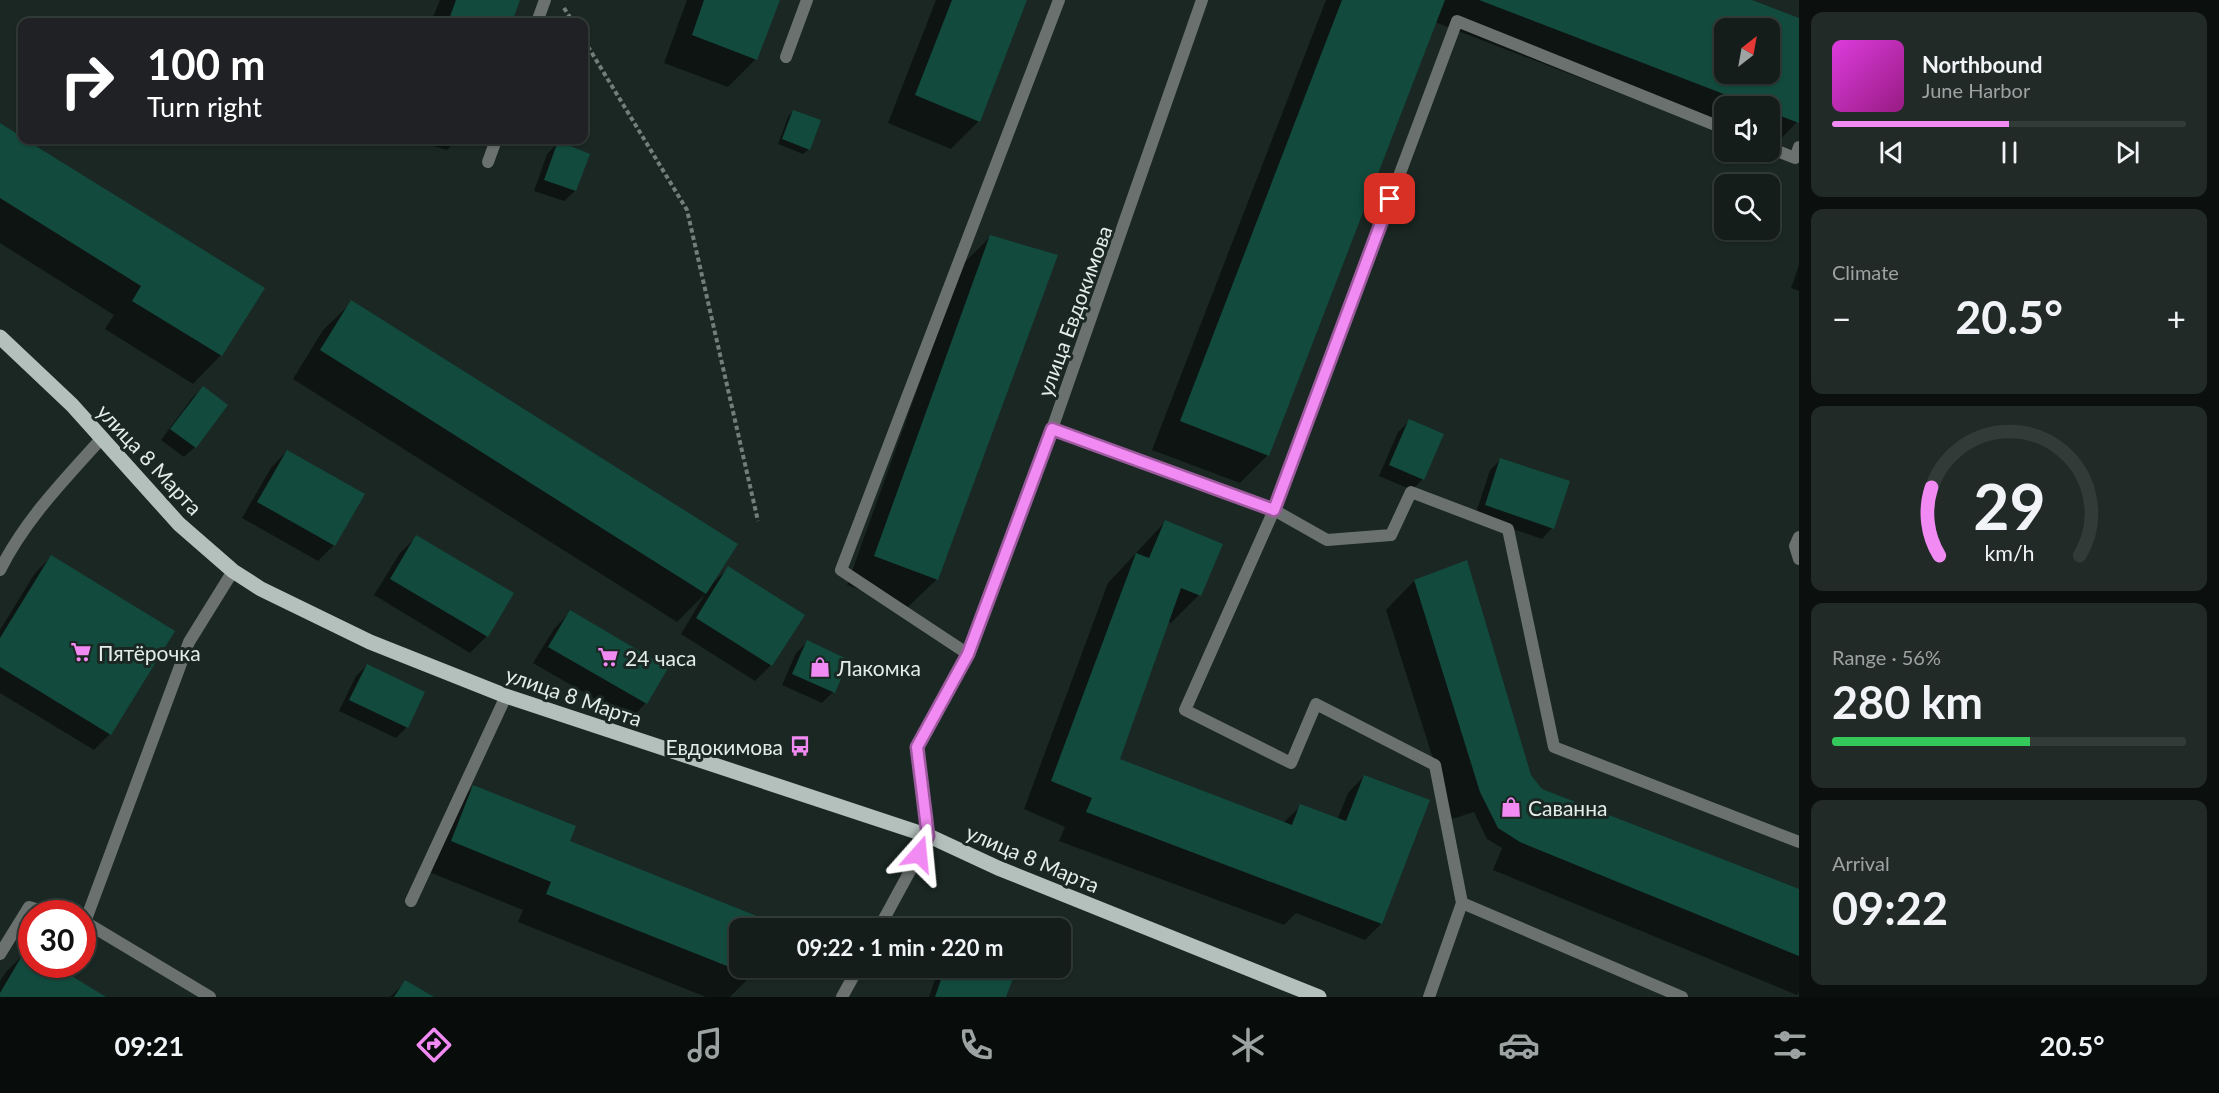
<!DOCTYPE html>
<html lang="en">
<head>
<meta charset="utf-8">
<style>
  body { margin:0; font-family:Lato,sans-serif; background:#212a27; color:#f1f3f6; height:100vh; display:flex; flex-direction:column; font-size:22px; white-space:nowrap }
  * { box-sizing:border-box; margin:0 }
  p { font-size:20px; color:#9da2a2 }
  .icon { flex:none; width:33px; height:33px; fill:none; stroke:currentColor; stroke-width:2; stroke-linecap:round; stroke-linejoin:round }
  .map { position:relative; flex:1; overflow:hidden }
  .panel { display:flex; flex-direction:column; gap:12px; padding:12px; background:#0b100e; width:420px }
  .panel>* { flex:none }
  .banner { position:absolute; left:18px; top:18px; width:570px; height:126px; border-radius:12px; box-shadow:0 2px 4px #0004,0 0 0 2px #333b39; background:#202124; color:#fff; overflow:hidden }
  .needle { width:39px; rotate:31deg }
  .tools { position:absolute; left:1714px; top:18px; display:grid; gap:12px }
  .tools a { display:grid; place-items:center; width:66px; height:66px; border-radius:12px; background:#141d1a; box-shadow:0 2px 4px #0004,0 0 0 2px #333b39; font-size:30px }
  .speed { position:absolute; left:18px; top:900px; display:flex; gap:12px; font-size:30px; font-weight:700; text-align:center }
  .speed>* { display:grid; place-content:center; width:78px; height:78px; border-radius:50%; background:#141d1a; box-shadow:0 2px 4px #0004,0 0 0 2px #333b39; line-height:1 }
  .speed .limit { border:9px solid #d22; background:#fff; color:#111 }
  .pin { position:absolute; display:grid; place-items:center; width:51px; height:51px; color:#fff; margin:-26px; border-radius:12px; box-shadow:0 3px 9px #0006 }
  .me { position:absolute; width:66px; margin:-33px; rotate:18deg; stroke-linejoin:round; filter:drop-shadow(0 0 4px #0008) }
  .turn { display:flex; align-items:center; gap:21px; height:126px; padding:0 30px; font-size:27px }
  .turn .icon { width:78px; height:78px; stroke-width:2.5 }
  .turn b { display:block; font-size:42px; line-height:51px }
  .big { font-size:45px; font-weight:700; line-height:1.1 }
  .panel .widget { flex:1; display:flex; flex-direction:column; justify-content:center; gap:9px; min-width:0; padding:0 21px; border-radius:12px; background:#212a27 }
  .panel .dial { align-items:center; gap:0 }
  .dial svg { height:156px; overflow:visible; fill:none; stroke:#333b39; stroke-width:7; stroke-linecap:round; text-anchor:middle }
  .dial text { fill:#f1f3f6; stroke:none }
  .song { display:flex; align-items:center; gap:18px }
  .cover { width:72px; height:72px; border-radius:9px; background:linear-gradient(135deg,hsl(300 70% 55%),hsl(310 70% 35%)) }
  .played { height:6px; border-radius:3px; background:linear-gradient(90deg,#f28af3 50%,#333b39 50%) }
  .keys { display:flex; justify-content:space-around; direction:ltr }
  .heat { display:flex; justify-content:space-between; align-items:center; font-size:33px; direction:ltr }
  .charge { height:9px; border-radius:4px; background:linear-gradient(90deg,#34c759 56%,#333b39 0) }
  .trip { position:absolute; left:729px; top:918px; width:342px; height:60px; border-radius:12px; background:#141d1a; box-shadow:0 2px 4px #0004,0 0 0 2px #333b39; font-weight:700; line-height:60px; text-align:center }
  .tabs { display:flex; height:96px; justify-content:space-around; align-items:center; background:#080c0a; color:#9da2a2 }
  .tabs .icon { width:42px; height:42px }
  .tabs .current { color:#f28af3 }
  .tabs b { font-size:27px; color:#f1f3f6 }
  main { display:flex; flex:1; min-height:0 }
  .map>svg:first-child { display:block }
</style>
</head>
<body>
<main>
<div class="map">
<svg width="1799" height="997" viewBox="0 0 1799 997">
  <rect width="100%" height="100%" fill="#1a2723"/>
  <g fill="#0007" fill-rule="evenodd">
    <path d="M440 0H519L511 22H431Z"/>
    <path d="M687 0H779L756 59 728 87 664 63Z"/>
    <path d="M936 0H1026L979 121 951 149 888 123Z"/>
    <path d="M1326 0H1748L1799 20V118L1797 122 1770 150V106H1725V134L1435 22 1268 455 1240 483 1152 450ZM1725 28H1770V74H1725Z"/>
    <path d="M793 111 809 149 803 154 778 144 788 117Z"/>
    <path d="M0 125 262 289 221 355 193 384 105 329 114 315 0 243Z"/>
    <path d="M413 140H457L447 150Z"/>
    <path d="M558 143 588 154 575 191 564 201 534 191 547 154Z"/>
    <path d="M990 237 937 579 908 607 847 585 962 265Z"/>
    <path d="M1799 265V291L1791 288Z"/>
    <path d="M352 302 712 584 728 568 771 665 755 681 681 634 705 594 677 622 293 379 323 330Z"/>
    <path d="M203 387 195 447 184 457 161 440 192 398Z"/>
    <path d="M1409 421 1423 479 1412 490 1379 476 1398 432Z"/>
    <path d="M287 451 334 545 318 561 242 518 271 468Z"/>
    <path d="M1501 459 1552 528 1542 539 1475 516 1490 470Z"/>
    <path d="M1165 522 1199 595 1171 623 1167 621 1118 760 1283 823 1301 806 1337 820 1348 793 1364 776 1381 924 1365 940 1296 913 1284 925 1059 841 1065 827 1024 809 1108 583Z"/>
    <path d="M416 537 512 594 487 636 470 653 374 595 400 553Z"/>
    <path d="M51 557 110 734 94 750 0 693V630L35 573Z"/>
    <path d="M1466 562 1529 774 1541 790 1799 891V992L1797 995 1493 870 1502 848 1487 839 1474 812 1452 819 1386 610 1414 581Z"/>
    <path d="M570 612 646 703 630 719 533 663 554 629Z"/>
    <path d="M807 642 833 692 822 703 782 685 796 653Z"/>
    <path d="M367 665 407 727 396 738 339 711 356 676Z"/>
    <path d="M473 787 568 842 772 924 770 928H740V968H754L751 976 730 997H706L518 922 523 910 424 870 445 815Z"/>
    <path d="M27 951 32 964 103 997H0V981L6 972Z"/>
    <path d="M939 968H1015L1005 997H929Z"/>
    <path d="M405 982 431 997H390Z"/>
  </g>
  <g fill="#124b3d" fill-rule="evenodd">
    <path d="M456 0H520L512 22H448Z"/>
    <path d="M704 0H780L757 60 692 35Z"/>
    <path d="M952 0H1027L980 122 915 95Z"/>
    <path d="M1342 0H1445L1269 456 1180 421Z"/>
    <path d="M1479 0H1752L1799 18V123L1770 112V106H1755ZM1725 28H1770V74H1725Z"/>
    <path d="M793 110 821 120 810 150 782 139Z"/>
    <path d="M0 123 22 137V140H26L265 288 222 356 132 301 141 286 0 198Z"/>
    <path d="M558 141 590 154 576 191 544 180Z"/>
    <path d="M990 235 1058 255 938 580 874 556Z"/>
    <path d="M351 300 738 544 706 594 320 350Z"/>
    <path d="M203 386 228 405 196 448 170 429Z"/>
    <path d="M1409 419 1444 434 1424 480 1389 465Z"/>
    <path d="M287 450 365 494 335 546 257 502Z"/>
    <path d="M1500 458 1570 481 1554 529 1485 505Z"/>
    <path d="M1165 520 1223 544 1201 596 1181 588 1120 759 1292 825 1300 804 1346 821 1364 775 1430 800 1382 924 1086 812 1092 798 1051 781 1136 553 1149 558Z"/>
    <path d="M416 535 514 593 488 637 390 579Z"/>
    <path d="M51 555 175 631 111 735 0 667V638Z"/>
    <path d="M1467 560 1531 775 1542 789 1799 889V956L1520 842 1498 828 1480 792 1414 580Z"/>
    <path d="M728 566 805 615 772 666 696 618Z"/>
    <path d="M570 610 668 668 647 704 548 647Z"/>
    <path d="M807 640 849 660 835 693 792 674Z"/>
    <path d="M367 664 425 692 408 728 349 700Z"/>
    <path d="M473 785 576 826 570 841 774 923 772 928H740V968H756L752 976 546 894 551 882 451 841Z"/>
    <path d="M26 949 32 952V964H52L106 997H0V993Z"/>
    <path d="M945 968H1017L1006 997H935Z"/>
    <path d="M405 980 434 997H394Z"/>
  </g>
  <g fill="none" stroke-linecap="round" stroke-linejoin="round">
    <g stroke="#737e7a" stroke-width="4" stroke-dasharray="4.5 3" stroke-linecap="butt">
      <path d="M564 8 573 22"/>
      <path d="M584 40 687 210 758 521"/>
    </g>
    <g stroke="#6b716f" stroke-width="12">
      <path d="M537 22 545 0"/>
      <path d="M786 57 807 0"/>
      <path d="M1725 129 1457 21 1274 510 1327 540 1391 535 1411 492 1508 529 1554 747 1799 842"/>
      <path d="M1770 148 1795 158 1799 147"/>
      <path d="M488 162 496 140"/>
      <path d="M1052 429 1274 510 1185 710 1291 763 1316 704 1435 765 1462 903 1429 997"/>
      <path d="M1799 537 1795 546 1799 559"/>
      <path d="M968 654 841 570 1059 0"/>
      <path d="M411 901 506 696"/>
      <path d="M1462 903 1682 997"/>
      <path d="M0 954 29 907 53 914"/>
      <path d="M210 997 85 922 189 642 233 571"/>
    </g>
    <g stroke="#6b716f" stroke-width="12">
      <path d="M0 570C25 520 64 480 101 439"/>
      <path d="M879 928 929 836 917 747 968 654 1052 429 1202 0"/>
      <path d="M842 997 858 968"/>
    </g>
    <path stroke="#b3c0bc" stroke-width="15" d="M0 337 72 405 179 524 233 571 261 589 370 642 506 696 929 836 998 868 1319 997"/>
  </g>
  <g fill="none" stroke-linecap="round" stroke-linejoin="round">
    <g stroke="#9d5a9e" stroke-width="15">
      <path id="route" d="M919 854 928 836 917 747 968 654 1052 429 1274 510 1390 199"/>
    </g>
    <use href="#route" stroke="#f28af3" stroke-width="10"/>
  </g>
  <defs>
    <g id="supermarket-bare" transform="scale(1.62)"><path d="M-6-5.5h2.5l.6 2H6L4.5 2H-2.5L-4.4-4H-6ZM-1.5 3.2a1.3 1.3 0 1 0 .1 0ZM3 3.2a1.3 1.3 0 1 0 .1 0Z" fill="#f28af3" stroke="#1a2723" stroke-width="2.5" paint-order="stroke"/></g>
    <g id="shop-bare" transform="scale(1.62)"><path d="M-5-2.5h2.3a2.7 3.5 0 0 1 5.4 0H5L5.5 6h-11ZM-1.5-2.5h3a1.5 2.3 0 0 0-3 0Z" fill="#f28af3" stroke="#1a2723" stroke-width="2.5" paint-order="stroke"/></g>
    <g id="bus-bare" transform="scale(1.62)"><path d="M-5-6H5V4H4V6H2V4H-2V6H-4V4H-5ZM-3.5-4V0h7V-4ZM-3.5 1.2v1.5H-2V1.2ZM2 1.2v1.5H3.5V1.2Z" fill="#f28af3" stroke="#1a2723" stroke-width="2.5" paint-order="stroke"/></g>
  </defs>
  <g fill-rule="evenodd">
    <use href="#supermarket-bare" x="81" y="652"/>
    <use href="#supermarket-bare" x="608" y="657"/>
    <use href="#shop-bare" x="820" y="667"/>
    <use href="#bus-bare" x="800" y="746"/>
    <use href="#shop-bare" x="1511" y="807"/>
  </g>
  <g text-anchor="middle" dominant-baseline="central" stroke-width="6" stroke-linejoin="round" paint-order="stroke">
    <g font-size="21" fill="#e4ece9" stroke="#1a2723">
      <text transform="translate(1074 311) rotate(-70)">улица Евдокимова</text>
      <text transform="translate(150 459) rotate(47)">улица 8 Марта</text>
      <text transform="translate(574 696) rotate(19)">улица 8 Марта</text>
      <text transform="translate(1033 858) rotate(23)">улица 8 Марта</text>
    </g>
    <g font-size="21" fill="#e4ece9" stroke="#1a2723" text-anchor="start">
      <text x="98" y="652">Пятёрочка</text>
      <text x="625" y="657">24 часа</text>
      <text x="837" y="667">Лакомка</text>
      <text x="783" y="746" text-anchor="end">Евдокимова</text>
      <text x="1528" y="807">Саванна</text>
    </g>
  </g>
</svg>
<div class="tools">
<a><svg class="needle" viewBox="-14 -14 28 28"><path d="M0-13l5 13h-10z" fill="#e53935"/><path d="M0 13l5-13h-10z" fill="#9da2a2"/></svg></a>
<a><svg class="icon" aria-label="sound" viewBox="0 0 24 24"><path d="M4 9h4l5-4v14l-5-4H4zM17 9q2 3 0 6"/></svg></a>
<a><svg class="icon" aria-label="search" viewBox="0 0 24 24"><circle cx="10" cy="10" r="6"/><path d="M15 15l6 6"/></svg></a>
</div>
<div class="speed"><div class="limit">30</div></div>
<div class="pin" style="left:1390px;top:199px;background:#d93025"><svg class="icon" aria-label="arrive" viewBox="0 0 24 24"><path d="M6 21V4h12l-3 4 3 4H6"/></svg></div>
<svg class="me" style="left:919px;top:854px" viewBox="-20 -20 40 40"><path d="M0-17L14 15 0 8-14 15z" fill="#f28af3" stroke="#fff" stroke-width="4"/></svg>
<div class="trip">09:22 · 1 min · 220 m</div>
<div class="banner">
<div class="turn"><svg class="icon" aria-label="right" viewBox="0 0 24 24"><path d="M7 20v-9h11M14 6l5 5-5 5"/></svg><div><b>100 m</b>Turn right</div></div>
</div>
</div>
<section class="panel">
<div class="widget">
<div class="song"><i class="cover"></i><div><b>Northbound</b><p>June Harbor</p></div></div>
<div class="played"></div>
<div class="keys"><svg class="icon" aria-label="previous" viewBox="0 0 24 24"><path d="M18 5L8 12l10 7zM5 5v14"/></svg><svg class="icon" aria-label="pause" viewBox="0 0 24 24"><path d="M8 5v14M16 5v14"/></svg><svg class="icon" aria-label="next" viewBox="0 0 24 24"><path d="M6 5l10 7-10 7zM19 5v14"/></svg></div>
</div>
<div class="widget"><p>Climate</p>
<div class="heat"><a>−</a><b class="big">20.5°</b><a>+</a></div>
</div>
<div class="widget dial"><svg viewBox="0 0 100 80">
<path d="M14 69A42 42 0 1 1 86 69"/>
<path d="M14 69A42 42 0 0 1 10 34" stroke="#f28af3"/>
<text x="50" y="56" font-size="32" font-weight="700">29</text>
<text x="50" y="72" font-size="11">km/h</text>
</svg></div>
<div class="widget"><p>Range · 56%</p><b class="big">280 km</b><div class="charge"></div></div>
<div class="widget"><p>Arrival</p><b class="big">09:22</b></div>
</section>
</main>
<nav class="tabs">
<b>09:21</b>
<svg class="icon current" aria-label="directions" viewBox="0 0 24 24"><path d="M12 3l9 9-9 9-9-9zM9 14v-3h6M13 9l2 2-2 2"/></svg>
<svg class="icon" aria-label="music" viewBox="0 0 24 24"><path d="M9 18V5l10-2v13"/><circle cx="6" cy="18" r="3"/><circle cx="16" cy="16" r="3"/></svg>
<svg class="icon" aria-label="phone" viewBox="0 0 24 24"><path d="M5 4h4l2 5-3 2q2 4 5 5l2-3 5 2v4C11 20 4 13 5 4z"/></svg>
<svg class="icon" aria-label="climate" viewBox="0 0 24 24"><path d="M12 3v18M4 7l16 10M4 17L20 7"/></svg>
<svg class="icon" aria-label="car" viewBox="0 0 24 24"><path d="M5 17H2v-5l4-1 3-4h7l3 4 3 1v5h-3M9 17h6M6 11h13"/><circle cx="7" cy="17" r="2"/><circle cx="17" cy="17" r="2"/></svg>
<svg class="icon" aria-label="filters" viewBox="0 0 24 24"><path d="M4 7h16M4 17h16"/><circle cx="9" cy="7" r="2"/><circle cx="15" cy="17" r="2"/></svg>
<b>20.5°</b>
</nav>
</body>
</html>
